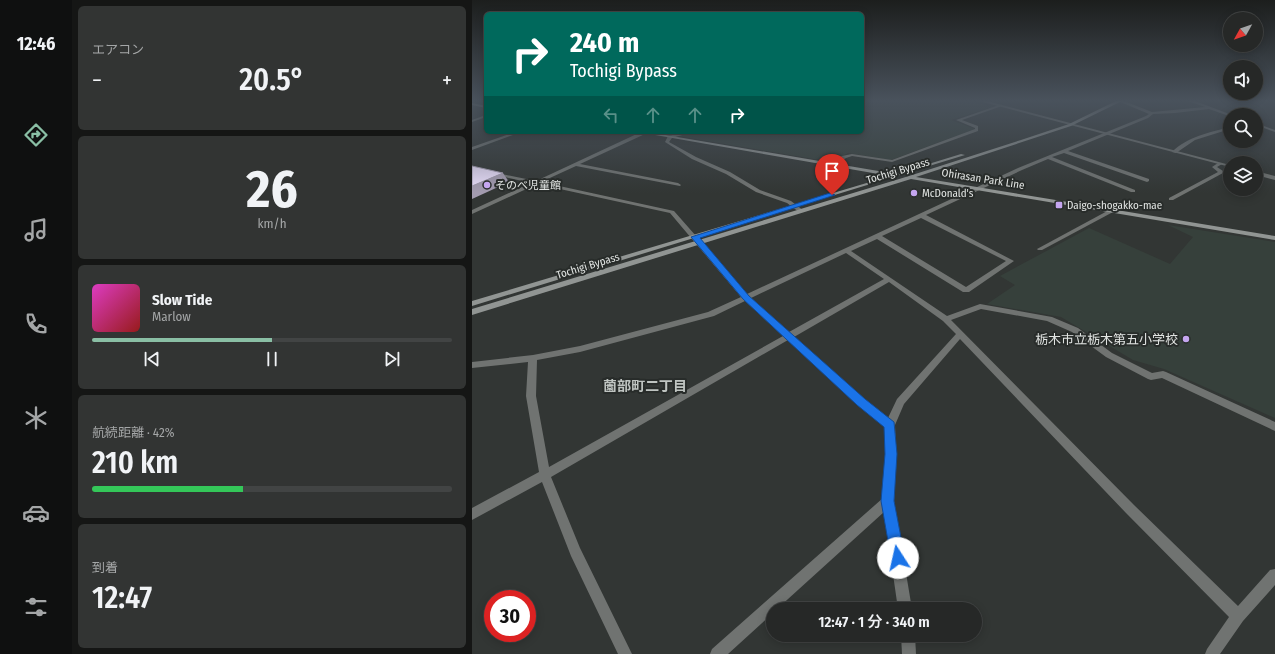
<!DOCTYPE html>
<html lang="ja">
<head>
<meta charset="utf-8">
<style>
  body { margin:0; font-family:"Fira Sans Condensed","Noto Sans JP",sans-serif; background:#323433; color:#f1f3f6; height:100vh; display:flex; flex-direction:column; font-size:15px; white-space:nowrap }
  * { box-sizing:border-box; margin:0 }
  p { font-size:13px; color:#a4a6a7 }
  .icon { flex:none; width:22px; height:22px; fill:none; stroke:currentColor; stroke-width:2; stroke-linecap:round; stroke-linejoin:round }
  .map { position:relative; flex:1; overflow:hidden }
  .details { display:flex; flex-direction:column; gap:6px; padding:6px; background:#151615; width:400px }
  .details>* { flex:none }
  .guide { position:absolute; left:12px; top:12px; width:380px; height:122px; border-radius:6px; box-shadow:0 2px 10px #0003,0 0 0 1px #424444; background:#00695c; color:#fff; overflow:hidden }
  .needle { width:26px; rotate:230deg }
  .controls { position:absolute; left:751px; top:12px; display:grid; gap:8px }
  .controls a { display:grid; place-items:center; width:40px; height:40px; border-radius:50%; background:#262827; box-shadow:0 2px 10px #0003,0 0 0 1px #424444; font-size:20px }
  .speed { position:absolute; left:12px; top:590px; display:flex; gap:8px; font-size:20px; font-weight:700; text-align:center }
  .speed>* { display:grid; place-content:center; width:52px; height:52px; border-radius:50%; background:#262827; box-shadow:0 2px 10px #0003,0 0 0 1px #424444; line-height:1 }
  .speed .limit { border:6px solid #d22; background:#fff; color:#111 }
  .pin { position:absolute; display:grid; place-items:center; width:34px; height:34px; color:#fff; margin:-41px -17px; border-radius:50% 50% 50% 0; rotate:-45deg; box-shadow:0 0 4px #0007 }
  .pin .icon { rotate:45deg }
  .me { position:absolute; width:44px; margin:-22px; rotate:350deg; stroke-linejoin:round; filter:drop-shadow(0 0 3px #0008) }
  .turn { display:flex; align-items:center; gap:14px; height:84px; padding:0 20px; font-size:18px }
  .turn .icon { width:52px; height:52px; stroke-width:2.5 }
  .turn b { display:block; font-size:28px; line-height:34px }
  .lanes { display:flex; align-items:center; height:38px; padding:0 20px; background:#0003; justify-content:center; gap:20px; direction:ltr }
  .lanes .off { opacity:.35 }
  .big { font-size:30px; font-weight:600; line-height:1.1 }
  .details .tile { flex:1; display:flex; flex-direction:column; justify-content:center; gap:6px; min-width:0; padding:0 14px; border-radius:6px; background:#323433 }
  .details .dial { align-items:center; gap:0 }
  .dial b { font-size:52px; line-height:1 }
  .song { display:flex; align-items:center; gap:12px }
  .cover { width:48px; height:48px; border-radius:6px; background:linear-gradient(135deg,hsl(310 70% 55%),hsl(0 70% 35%)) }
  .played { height:4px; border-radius:2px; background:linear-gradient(90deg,#8abfa5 50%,#424444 50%) }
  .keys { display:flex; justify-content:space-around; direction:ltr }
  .heat { display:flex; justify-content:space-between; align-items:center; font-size:22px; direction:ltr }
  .charge { height:6px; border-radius:3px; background:linear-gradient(90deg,#34c759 42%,#424444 0) }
  .trip { position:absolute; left:294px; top:602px; width:216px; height:40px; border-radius:20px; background:#262827; box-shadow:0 2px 10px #0003,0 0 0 1px #424444; font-weight:600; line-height:40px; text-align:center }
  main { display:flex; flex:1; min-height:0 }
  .dock { display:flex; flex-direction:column; width:72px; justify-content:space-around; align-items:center; background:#0f1010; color:#a4a6a7 }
  .dock .icon { width:28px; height:28px }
  .dock .selected { color:#8abfa5 }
  .dock b { font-size:18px; color:#f1f3f6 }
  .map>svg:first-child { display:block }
</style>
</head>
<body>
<main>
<nav class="dock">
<b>12:46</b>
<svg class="icon selected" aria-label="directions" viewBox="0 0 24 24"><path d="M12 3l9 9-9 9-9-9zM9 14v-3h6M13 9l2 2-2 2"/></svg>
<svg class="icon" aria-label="music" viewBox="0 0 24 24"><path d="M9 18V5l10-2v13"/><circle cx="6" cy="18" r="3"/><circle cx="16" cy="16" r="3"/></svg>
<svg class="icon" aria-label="phone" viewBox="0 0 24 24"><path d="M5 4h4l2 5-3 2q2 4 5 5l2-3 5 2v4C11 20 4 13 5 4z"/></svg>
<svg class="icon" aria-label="climate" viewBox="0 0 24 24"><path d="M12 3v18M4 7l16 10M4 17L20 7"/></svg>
<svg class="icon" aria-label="car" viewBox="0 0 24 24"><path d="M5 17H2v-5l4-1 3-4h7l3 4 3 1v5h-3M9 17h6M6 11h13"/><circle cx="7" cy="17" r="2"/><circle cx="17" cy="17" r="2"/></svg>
<svg class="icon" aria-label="filters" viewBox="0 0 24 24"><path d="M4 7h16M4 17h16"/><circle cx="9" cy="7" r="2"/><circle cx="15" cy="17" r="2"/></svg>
</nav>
<section class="details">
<div class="tile"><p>エアコン</p>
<div class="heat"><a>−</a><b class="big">20.5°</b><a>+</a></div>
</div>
<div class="tile dial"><b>26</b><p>km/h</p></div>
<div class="tile">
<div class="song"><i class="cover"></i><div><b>Slow Tide</b><p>Marlow</p></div></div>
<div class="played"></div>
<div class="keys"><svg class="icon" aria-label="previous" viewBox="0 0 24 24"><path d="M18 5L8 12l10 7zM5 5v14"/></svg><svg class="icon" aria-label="pause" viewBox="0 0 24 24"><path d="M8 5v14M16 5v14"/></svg><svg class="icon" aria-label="next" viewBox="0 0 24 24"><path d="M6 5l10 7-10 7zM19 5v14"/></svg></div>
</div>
<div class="tile"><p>航続距離 · 42%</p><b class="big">210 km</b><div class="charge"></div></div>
<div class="tile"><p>到着</p><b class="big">12:47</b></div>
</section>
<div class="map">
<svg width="803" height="654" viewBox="0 0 803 654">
  <rect width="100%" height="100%" fill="#323634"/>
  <g fill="#36403b">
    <path d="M390 101H498L520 107 479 120 503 129 419 160 376 153 360 162 206 136 226 132H390Z"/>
    <path d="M696 225 803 242V418L692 369 661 360 589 317 515 304 543 285 528 276 617 228 698 264 721 237Z"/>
  </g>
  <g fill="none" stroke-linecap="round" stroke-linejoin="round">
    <g fill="#707371" fill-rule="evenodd">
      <path d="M646 101H652L680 112 733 107 716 101H723L760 115 757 116 737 109 703 113 681 114 676 118 596 151 677 179V181L675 182 592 153 580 157 663 190V192H659L576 159 550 170 454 215 542 261 497 292H491L405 239 379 251 475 316 508 304 580 317 606 328 640 353 680 373 691 371 694 372 803 422V431L690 378 679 380 676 379 634 357 600 332 575 321 509 309 479 320 662 505 766 606 798 570 803 569V585L771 621 748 654H733L735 649 757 617 654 513 488 339 432 404 423 425 424 454 422 501 440 609H426L412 512 305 609H301V613L256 654H238L240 649 411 498 414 454 413 427 386 405 316 340 79 477 108 548 160 654H146L99 556 70 482 0 520V508L67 472 54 396 56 362 0 368V362L61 355 108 346 236 312 269 297 198 213 65 184 0 214V210L59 183 20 174V172L64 181 169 132H173V134L108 164 206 183 209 185 208 186 104 166 69 182 202 211 275 294 546 168 674 116 677 114ZM449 218 534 261 494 287 410 236ZM374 253 412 279 317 332 279 298ZM417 282 471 321 484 334 425 399 416 418 392 399 322 337ZM273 301 311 336 77 467 64 396 65 360 108 352 242 316Z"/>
      <path d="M527 105 530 106 490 120 506 126V131L420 162 380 156 374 158 363 166 359 165 370 156 380 154 420 160 503 129V128L484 120Z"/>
      <path d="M14 115V117L0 122V120Z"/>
      <path d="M784 123 803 130V132L784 125Z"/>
      <path d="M758 127V129L723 140 704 153 700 152C715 137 738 132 758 127Z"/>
      <path d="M43 132H49L0 150V147Z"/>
      <path d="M214 132H221L200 138 197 142 224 157 258 172 288 190 319 201 332 211 327 212 315 203 284 192 254 174 220 159 193 142 196 136Z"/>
      <path d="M746 163 750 164 745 167 751 171V173L701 200H697V198L746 172 740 167Z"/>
      <path d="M639 209 642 211 641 212 570 250H566L565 249Z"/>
      <path d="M429 635H443L444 654H430Z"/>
    </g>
    <g fill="#707371" fill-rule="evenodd">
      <path d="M515 101 758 165V167L507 101Z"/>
      <path d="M784 171 803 176V180L784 175Z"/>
    </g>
    <g fill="#919593" fill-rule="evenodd">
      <path d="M644 101H650L599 126 444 177 803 236V240L439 179 0 315V309L437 176 549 140 597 124Z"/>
      <path d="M0 103 14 106V108L0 105Z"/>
      <path d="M166 132H176L424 174 489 154 493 155 0 306V301L418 176Z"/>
    </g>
  </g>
  <path fill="#a39baf" d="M31 173 37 182 0 199V186Z"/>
  <path fill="#e9defa" stroke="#a39baf" d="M0 166 31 173 0 186Z"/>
  <linearGradient id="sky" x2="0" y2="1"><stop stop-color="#1c1e1d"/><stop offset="0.52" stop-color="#49525c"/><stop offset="1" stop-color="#49525c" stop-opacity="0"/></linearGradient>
  <rect width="803" height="193" fill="url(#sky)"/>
  <path fill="#1a73e8" stroke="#114b97" d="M358 193 363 195 228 238 277 296 393 399 422 422 425 454 422 501 433 558 431 563 426 565 421 563 419 558 409 501 413 454 412 427 385 405 271 299 219 237Z"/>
  <g fill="#c5a6f0" stroke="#282c2a" stroke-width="1.5">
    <circle cx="15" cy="185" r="4"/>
    <circle cx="442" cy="193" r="4"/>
    <rect x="583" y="201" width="8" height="8" rx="2"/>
    <circle cx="714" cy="339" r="4"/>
  </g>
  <g text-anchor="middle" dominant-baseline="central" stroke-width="4" stroke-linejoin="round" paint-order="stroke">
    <g font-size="11" fill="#e1e4e2" stroke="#282c2a">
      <text transform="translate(426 171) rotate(-17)">Tochigi Bypass</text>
      <text transform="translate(511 179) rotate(9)">Ohirasan Park Line</text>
      <text transform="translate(116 266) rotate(-17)">Tochigi Bypass</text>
    </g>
    <g font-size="11" fill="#e1e4e2" stroke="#282c2a" text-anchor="start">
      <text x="23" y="185">そのべ児童館</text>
      <text x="450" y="193">McDonald's</text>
      <text x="595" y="205">Daigo-shogakko-mae</text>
    </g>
    <g font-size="13" fill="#e1e4e2" stroke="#282c2a" text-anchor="end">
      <text x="706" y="339">栃木市立栃木第五小学校</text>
    </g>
    <g font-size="14" font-weight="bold" fill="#bfc4c1" stroke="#282c2a">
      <text x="173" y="386">薗部町二丁目</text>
    </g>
  </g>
</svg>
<div class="controls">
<a><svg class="needle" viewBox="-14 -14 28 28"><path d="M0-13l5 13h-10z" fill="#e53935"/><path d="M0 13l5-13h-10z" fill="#a4a6a7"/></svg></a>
<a><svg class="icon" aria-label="sound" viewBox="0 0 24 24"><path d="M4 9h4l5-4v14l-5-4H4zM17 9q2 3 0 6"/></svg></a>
<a><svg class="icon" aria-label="search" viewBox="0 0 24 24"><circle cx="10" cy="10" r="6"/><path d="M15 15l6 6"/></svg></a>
<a><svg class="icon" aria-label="layers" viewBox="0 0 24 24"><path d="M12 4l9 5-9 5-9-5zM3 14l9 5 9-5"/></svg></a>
</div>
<div class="speed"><div class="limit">30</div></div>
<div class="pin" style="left:360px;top:195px;background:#d93025"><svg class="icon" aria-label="arrive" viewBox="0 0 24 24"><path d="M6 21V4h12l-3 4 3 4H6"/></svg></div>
<svg class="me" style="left:426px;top:558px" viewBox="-20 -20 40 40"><circle r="19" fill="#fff"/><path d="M0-13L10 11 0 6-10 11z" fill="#1a73e8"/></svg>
<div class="trip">12:47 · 1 分 · 340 m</div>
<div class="guide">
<div class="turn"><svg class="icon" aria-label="right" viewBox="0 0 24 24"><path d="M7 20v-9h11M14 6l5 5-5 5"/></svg><div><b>240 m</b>Tochigi Bypass</div></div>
<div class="lanes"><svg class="icon off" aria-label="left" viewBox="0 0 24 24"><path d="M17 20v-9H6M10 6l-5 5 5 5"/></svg><svg class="icon off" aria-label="ahead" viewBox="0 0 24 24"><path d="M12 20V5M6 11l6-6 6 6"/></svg><svg class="icon off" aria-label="ahead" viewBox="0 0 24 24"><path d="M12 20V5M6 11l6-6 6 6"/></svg><svg class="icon" aria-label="right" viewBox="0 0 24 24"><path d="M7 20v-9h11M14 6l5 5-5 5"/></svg></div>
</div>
</div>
</main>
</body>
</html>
